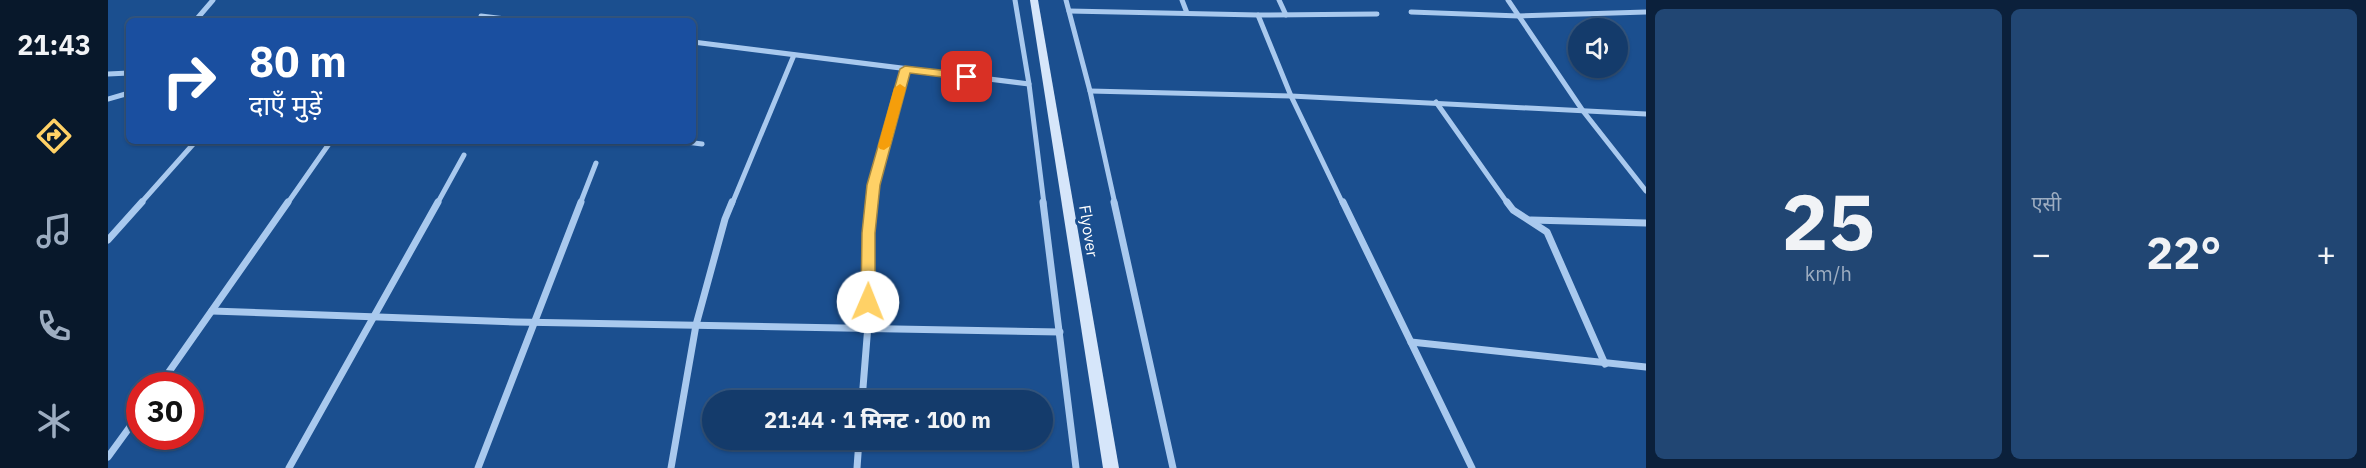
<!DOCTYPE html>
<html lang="hi">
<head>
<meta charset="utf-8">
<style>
  body { margin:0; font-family:"IBM Plex Sans","Noto Sans Devanagari",sans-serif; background:#214673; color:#f1f3f6; height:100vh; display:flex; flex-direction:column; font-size:22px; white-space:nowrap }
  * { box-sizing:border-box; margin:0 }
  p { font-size:20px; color:#9dadc1 }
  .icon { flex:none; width:33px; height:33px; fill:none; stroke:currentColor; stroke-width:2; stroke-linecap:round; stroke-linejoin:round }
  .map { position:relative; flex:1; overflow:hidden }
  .sheet { display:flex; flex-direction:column; gap:9px; padding:9px; background:#0b203b; width:720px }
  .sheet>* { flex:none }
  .guide { position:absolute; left:18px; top:18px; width:570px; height:126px; border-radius:9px; box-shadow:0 2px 4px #0004,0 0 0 2px #33557e; background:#1a4fa0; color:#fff; overflow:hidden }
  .controls { position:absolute; left:1460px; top:18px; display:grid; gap:12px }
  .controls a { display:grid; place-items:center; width:60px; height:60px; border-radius:50%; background:#143b6b; box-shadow:0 2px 4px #0004,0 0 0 2px #33557e; font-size:30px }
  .speed { position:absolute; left:18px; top:372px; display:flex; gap:12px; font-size:30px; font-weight:700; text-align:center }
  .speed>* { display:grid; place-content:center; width:78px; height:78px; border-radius:50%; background:#143b6b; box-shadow:0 2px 4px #0004,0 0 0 2px #33557e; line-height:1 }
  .speed .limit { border:9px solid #d22; background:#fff; color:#111 }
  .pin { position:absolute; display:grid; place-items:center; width:51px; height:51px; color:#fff; margin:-26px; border-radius:12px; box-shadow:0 3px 9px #0006 }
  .me { position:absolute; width:66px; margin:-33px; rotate:1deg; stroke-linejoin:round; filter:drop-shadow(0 0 4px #0008) }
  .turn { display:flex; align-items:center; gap:21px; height:126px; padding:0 24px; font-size:27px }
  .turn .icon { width:78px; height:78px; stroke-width:2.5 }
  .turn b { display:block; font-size:42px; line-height:51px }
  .big { font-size:45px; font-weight:800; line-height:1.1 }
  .sheet .tile { flex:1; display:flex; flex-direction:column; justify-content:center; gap:9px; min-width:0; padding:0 21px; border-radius:9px; background:#214673 }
  .sheet .dial { align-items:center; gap:0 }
  .dial b { font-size:78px; line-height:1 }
  .heat { display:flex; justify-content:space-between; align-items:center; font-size:33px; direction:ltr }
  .sheet .tiles { flex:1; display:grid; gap:9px; grid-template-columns:repeat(2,1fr) }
  .trip { position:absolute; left:594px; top:390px; width:351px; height:60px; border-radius:30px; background:#143b6b; box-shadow:0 2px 4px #0004,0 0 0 2px #33557e; font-weight:800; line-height:60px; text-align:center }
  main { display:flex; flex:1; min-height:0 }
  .tab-bar { display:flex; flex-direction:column; width:108px; justify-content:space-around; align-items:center; background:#08182b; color:#9dadc1 }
  .tab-bar .icon { width:42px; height:42px }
  .tab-bar .selected { color:#ffd166 }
  .tab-bar b { font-size:27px; color:#f1f3f6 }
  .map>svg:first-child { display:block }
</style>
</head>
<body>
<main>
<nav class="tab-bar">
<b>21:43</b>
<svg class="icon selected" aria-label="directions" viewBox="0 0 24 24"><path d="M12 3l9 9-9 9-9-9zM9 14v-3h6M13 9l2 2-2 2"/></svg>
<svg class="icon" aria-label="music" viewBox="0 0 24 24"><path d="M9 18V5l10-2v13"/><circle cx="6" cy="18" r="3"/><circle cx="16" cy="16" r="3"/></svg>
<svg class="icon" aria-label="phone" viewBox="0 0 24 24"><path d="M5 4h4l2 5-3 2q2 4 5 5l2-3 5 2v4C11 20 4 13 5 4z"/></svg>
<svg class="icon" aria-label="climate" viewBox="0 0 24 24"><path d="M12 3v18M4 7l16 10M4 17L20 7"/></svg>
</nav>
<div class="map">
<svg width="1538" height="468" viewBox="0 0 1538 468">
  <rect width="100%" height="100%" fill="#1b4f8f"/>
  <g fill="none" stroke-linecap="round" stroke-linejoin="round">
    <g stroke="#a9c9ee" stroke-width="5">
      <path d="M907 0 921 84 936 204"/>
      <path d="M958 0 982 91 1007 204"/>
      <path d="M1074 0 1079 13"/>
      <path d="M1171 0 1178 15"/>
      <path d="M1400 0 1475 111 1538 191"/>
      <path d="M961 11 1150 15 1269 14"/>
      <path d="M1303 12 1411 16 1538 12"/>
      <path d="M1150 15 1183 96 1235 204"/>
      <path d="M373 16 415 21"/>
      <path d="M87 21 105 0"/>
      <path d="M585 42 921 84"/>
      <path d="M0 74 21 73"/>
      <path d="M982 91 1183 96 1538 114"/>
      <path d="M0 99 21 93"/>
      <path d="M1328 102 1400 204"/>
      <path d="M570 141 594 144"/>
      <path d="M32 204 88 141"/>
      <path d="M179 204 223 141"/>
      <path d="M329 204 356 155"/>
      <path d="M472 204 488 163"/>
      <path d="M624 204 686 55"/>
      <path d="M764 204 766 185 797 69"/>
    </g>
    <g stroke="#a9c9ee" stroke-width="7">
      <path d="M935 202 968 468"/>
      <path d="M1006 202 1065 468"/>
      <path d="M1235 202 1364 468"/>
      <path d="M1399 202 1405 210 1439 232 1497 364"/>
      <path d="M1423 220 1538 223"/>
      <path d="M0 240 34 202"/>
      <path d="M104 311 408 322 952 332"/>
      <path d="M1303 342 1538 367"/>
      <path d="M51 386 180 202"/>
      <path d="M754 400 760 325 761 233 764 202"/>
      <path d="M0 457 32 413"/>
      <path d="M181 468 330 202"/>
      <path d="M370 468 473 202"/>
      <path d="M563 468 588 325 617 219 624 202"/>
      <path d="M749 468 751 440"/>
    </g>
    <path fill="#d6e6fa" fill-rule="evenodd" d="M922 0H930L1011 468H995Z"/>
  </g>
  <path fill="#ffd166" stroke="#a68842" stroke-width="1.5" d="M797 66 859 73 865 77 859 80 802 73 772 185 767 233V302L765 306H755L753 302 754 233 759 185 792 69Z"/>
  <path fill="#f59e0b" d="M792 84 798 88 782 146 776 150 772 149 770 146 786 88Z"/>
  <g text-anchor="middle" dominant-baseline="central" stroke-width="6" stroke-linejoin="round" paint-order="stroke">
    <g font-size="16" fill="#fff" stroke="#1b4f8f">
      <text transform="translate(981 231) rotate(81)">Flyover</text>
    </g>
  </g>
</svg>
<div class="controls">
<a><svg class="icon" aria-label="sound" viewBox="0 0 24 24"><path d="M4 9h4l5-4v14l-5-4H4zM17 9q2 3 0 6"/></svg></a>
</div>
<div class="speed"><div class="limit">30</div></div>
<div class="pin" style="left:859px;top:77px;background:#d93025"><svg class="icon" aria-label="arrive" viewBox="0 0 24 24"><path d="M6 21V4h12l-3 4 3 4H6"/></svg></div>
<svg class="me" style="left:760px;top:302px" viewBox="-20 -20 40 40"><circle r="19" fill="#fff"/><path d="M0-13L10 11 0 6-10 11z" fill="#ffd166"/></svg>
<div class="trip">21:44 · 1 मिनट · 100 m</div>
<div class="guide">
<div class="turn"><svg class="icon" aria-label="right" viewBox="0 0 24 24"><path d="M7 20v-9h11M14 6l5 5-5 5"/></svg><div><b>80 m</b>दाएँ मुड़ें</div></div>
</div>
</div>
<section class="sheet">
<div class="tiles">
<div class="tile dial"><b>25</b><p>km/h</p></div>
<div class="tile"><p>एसी</p>
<div class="heat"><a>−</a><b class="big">22°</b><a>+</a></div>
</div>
</div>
</section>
</main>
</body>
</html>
